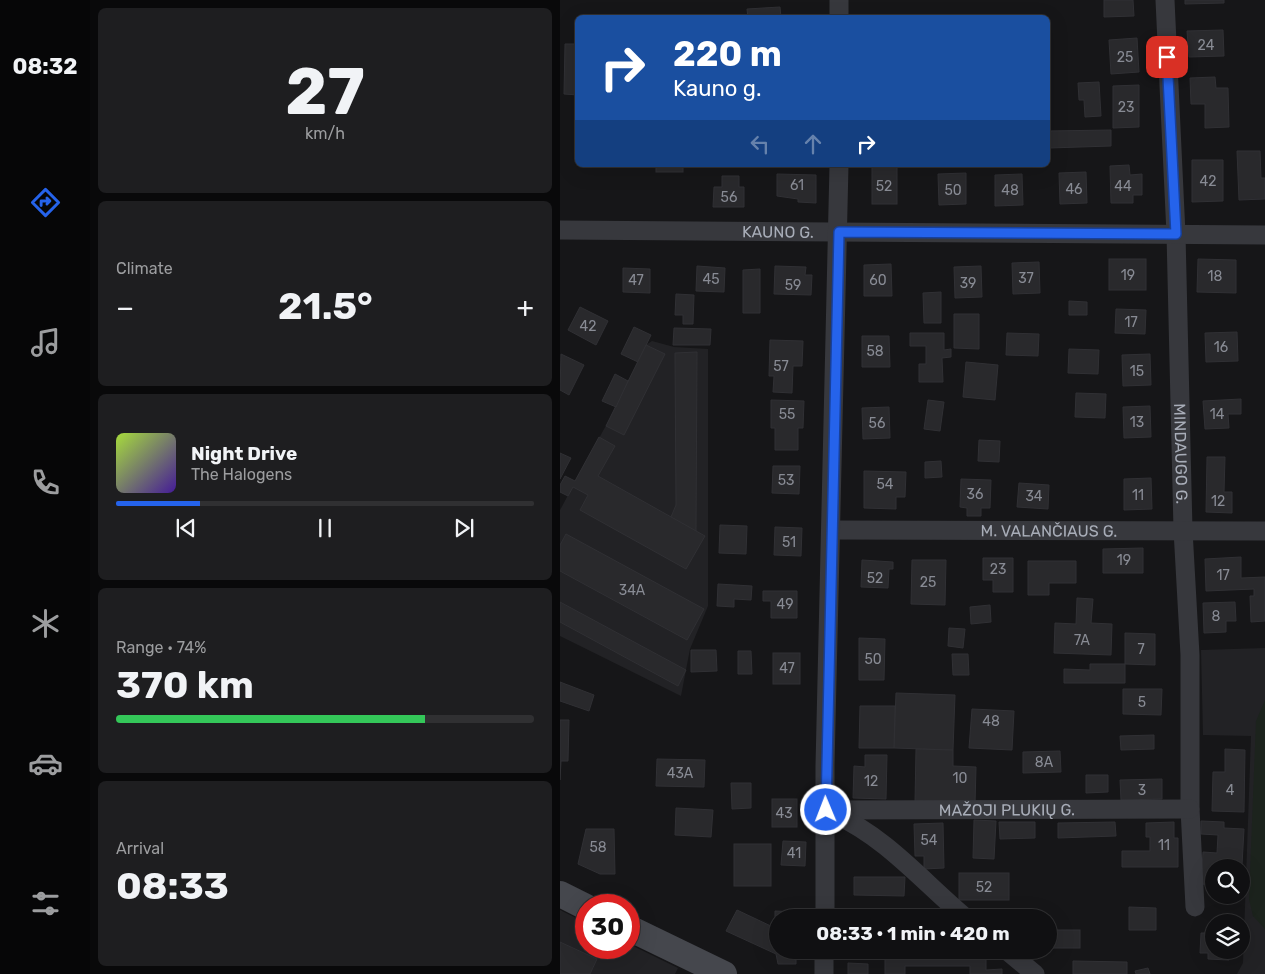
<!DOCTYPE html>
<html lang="en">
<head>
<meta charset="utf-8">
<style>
  body { margin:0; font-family:Rubik,sans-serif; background:#1e1e20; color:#f1f3f6; height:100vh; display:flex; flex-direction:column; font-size:19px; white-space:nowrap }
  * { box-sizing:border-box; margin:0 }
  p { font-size:16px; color:#9c9d9f }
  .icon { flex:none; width:28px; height:28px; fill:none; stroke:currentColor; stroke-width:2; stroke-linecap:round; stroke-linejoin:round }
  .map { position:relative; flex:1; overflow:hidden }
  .drawer { display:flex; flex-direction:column; gap:8px; padding:8px; background:#09090a; width:470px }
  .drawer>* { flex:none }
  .top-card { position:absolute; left:15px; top:15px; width:475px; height:152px; border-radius:8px; box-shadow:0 5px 20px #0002,0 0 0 1px #303032; background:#1a4fa0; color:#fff; overflow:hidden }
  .fabs { position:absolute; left:645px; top:859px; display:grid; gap:10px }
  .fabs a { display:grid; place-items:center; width:45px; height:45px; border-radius:50%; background:#101012; box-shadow:0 5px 20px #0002,0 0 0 1px #303032; font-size:25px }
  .speed { position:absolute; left:15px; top:894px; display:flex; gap:10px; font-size:25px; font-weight:700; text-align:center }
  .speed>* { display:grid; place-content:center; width:65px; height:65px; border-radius:50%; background:#101012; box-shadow:0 5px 20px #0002,0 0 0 1px #303032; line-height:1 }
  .speed .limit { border:8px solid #d22; background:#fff; color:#111 }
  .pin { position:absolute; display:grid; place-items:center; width:42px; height:42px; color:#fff; margin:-21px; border-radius:10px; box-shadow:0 2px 8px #0006 }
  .me { position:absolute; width:55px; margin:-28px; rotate:359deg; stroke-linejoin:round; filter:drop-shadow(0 0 4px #0008) }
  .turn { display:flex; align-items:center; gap:18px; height:105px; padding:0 15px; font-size:22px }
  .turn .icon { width:65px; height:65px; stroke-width:2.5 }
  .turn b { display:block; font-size:35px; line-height:42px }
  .lanes { display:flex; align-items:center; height:48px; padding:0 15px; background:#0003; justify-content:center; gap:25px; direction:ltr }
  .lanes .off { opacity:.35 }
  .big { font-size:38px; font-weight:700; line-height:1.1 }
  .drawer .card { flex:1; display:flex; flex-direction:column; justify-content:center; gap:8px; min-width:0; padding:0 18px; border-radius:8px; background:#1e1e20 }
  .drawer .dial { align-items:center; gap:0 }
  .dial b { font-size:65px; line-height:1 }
  .song { display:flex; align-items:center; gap:15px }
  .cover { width:60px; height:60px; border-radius:8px; background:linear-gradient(135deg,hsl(80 70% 55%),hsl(260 70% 35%)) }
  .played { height:5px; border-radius:2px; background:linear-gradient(90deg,#2563eb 20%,#303032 20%) }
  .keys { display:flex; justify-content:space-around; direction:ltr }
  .heat { display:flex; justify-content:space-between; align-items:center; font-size:28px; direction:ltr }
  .charge { height:8px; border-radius:4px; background:linear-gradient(90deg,#34c759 74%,#303032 0) }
  .trip { position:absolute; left:209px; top:909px; width:288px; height:50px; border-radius:25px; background:#101012; box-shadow:0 5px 20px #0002,0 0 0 1px #303032; font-weight:700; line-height:50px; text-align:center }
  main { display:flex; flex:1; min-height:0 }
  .tabs { display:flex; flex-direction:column; width:90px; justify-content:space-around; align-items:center; background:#060607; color:#9c9d9f }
  .tabs .icon { width:35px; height:35px }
  .tabs .selected { color:#2563eb }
  .tabs b { font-size:22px; color:#f1f3f6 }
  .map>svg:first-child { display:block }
</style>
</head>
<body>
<main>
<nav class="tabs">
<b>08:32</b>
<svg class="icon selected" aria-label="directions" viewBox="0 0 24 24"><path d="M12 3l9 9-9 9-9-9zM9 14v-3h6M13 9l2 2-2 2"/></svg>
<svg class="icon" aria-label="music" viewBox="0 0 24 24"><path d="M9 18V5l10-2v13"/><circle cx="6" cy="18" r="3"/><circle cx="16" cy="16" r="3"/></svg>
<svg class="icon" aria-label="phone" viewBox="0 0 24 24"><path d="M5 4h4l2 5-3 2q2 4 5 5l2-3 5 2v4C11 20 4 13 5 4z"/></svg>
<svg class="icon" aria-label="climate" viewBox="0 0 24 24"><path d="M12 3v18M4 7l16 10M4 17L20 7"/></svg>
<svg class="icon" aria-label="car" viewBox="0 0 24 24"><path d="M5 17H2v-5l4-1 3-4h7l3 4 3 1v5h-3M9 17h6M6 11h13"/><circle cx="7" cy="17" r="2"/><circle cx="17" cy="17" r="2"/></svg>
<svg class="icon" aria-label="filters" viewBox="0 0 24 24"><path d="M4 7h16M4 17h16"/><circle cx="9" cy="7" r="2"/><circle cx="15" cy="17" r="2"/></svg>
</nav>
<section class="drawer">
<div class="card dial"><b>27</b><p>km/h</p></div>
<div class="card"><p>Climate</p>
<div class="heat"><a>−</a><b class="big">21.5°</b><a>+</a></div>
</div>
<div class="card">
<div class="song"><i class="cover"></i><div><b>Night Drive</b><p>The Halogens</p></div></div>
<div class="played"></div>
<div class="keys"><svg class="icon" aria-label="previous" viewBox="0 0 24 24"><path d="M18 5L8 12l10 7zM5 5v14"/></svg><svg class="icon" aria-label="pause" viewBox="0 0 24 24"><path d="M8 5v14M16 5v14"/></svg><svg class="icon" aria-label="next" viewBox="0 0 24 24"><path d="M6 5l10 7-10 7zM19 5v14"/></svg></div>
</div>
<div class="card"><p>Range · 74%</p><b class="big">370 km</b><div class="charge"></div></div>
<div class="card"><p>Arrival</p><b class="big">08:33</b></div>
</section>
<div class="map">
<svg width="705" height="974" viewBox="0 0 705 974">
  <rect width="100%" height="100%" fill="#161618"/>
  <g fill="#222225">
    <path d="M92 341 114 347 148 349V606L130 649 121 696 0 636V510L56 407 86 345Z"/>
    <path d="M705 648V974H677L683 963 691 736 643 735 641 650Z"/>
    <path d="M0 910 26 923V948H69V944L118 968 115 974H0Z"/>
  </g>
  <path fill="#1c231d" d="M705 700V929L693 916 689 899 696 721Z"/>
  <g fill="#29292c" stroke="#303034">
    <path d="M544 0H573L574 16 544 17Z"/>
    <path d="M625 0H664V3L625 4Z"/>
    <path d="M220 7 221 18H188L187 9Z"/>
    <path d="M350 15 374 16V18H350Z"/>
    <path d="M663 30 664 56 629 57 627 31Z"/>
    <path d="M577 38 579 72 551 74 549 40Z"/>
    <path d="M5 44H18V95L4 94Z"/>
    <path d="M655 77 656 88H668L669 127 645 128V104H631L630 78Z"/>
    <path d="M539 82 541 116 525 117 524 100H519L518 83Z"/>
    <path d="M579 85V127L553 128V86Z"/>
    <path d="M551 130V146L489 148 488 131Z"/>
    <path d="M677 151H700L701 178H705V199L679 200Z"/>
    <path d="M632 160H663V201L632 202Z"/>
    <rect x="96" y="165" width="27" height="7"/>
    <path d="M569 165 570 175 582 174V195H573V203H551L550 166Z"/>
    <rect x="312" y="167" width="25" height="37"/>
    <path d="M526 172 527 203 500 204 499 173Z"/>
    <path d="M406 173V204L379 205 378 174Z"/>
    <path d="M217 174 256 175V203L238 202V199L217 196Z"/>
    <path d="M462 174 463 205 435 206V175Z"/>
    <path d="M162 176H179V187H184V207H153L154 187H162Z"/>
    <rect x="549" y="259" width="37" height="31"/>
    <path d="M638 259 676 260V293L637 292Z"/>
    <path d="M479 262 480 293 453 294 452 263Z"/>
    <path d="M331 264 332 296H304V265Z"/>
    <path d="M137 266 165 268 164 292 136 291Z"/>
    <path d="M215 266 246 267 245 275H252L251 295 214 294Z"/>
    <path d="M421 266 422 297 395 298 394 267Z"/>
    <path d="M63 268 90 269V293L63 292Z"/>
    <path d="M200 269V313H183V270Z"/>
    <path d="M381 292V323H364L363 293Z"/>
    <path d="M116 294 134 295 133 324H123V315H115Z"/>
    <path d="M509 301 527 302V315H509Z"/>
    <path d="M20 307 48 321 36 345 8 330Z"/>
    <path d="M556 309 586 310 585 334 555 333Z"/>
    <path d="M394 314H419V349L394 348Z"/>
    <path d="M74 327 91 335 78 362 61 354Z"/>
    <path d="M114 328 151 329 150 345H113Z"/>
    <path d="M677 332 678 361 646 362 645 333Z"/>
    <path d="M350 333H384V350L391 349V357L382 358 383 382H359V364H366V346H350Z"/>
    <path d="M447 333 479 334 478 356 446 355Z"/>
    <path d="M302 336H329L330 367H302Z"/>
    <path d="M210 340 243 341 242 366H233L232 393 213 392 214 376H209Z"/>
    <path d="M86 345 105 354 64 435 46 426Z"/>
    <path d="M509 349 539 350 538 374 508 373Z"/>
    <path d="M137 352 136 531 111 517 116 505 115 353Z"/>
    <path d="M1 354 24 365 9 395 0 390Z"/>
    <path d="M590 354 591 385 563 386 562 355Z"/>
    <path d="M406 362 438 365 435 400 403 397Z"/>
    <path d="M55 374 68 381 56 407 42 401Z"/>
    <path d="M516 393 546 394 545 418 515 417Z"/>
    <path d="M681 399V414H668L669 428 645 429 643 401Z"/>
    <path d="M211 400 244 401 243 428H238V450H215V428H211Z"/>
    <path d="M368 400 384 402 380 431 364 429Z"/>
    <path d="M590 406 591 437 564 438 563 407Z"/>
    <path d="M329 407 330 438 303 439 302 408Z"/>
    <path d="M39 437 55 446 38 476 145 536 126 569 20 510 28 495 13 487 8 496 0 492V485L5 476 15 481Z"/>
    <path d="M419 440 440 441 439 462 418 461Z"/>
    <path d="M0 453 11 458 0 479Z"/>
    <path d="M647 457H665L664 492H672V513L646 512Z"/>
    <path d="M381 461 382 477 365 478V462Z"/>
    <path d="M213 466H240L239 494 212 493Z"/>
    <path d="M304 471 346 472 345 497H336V509L304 508Z"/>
    <path d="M591 478 592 509 564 510V479Z"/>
    <path d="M401 479 431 480 430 508H421V516H407V508L400 507Z"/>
    <path d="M459 483 489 485 488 509 457 507Z"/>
    <path d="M160 525 187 526 186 554 159 553Z"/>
    <path d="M215 527 242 528 241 556 214 555Z"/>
    <path d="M6 534 144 609 127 640 0 571V545Z"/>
    <path d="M583 548V573H543V549Z"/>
    <path d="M681 557V578L705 577V621L691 622 690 596H694V589L646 591 645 559Z"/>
    <path d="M423 558H453V592H433V580H423Z"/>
    <path d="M302 560 333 562V569H329L328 588 301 587Z"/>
    <path d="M352 560H386L385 605 351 604Z"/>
    <path d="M468 561H516V583H489V595H468Z"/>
    <path d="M158 584 192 586 191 600 174 599V607L157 606Z"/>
    <path d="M203 591H237V618H211V601H203Z"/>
    <path d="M517 598 533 599 531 623 552 624 551 655 494 653 495 623 516 624Z"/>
    <path d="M0 602 126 670 118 686 0 622Z"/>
    <path d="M675 602 676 621H666V632L644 633 643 603Z"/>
    <path d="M430 605 431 622 411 624 410 607Z"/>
    <path d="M389 628 405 629 403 648 388 646Z"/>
    <path d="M565 633 595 634V665L565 664Z"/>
    <path d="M299 638 325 639 324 680H299Z"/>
    <path d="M131 650H156L157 671 131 672Z"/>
    <path d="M178 651H191L192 674H178Z"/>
    <rect x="213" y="653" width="27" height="31"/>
    <path d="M392 654H408L409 675H393Z"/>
    <path d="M530 664H565V683H504V669L530 670Z"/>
    <path d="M0 682 34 695 29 711 0 701Z"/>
    <path d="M563 689H602L601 715 563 714Z"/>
    <path d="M336 693 395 695 393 750 334 748Z"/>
    <path d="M300 706H335L334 748H299Z"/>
    <path d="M412 709 454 711 452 750 409 748Z"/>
    <path d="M0 720H9L8 761H1L0 780Z"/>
    <path d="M594 735V749L561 750 560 736Z"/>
    <path d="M356 749 393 750V766L416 767 415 804 355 802Z"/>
    <path d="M665 749 685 750 684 812 652 811 653 772H665Z"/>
    <path d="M500 751 501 772 463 773V752Z"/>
    <path d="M305 755H327L326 799 293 798 294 766 305 767Z"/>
    <path d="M97 759 145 760 144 787 96 786Z"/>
    <path d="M526 775H548V792L526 793Z"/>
    <path d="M602 779V799L561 800 560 780Z"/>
    <path d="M171 783H191V808L172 809Z"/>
    <rect x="212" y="799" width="25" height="28"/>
    <path d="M116 808 153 810 151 837 115 835Z"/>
    <path d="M414 820 436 821 434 859 413 858Z"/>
    <path d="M641 821 664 822V828L684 829 682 865 658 863V868H654V885L641 884 643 852 657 853 658 835 641 834Z"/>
    <path d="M439 822H475V838L440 839Z"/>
    <path d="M555 822 556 836 498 838V823Z"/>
    <path d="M614 822V838H618V867H562V851H590V837H586V823Z"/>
    <path d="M383 823 384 868 364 869V856H355L354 824Z"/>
    <path d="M26 829H54L55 874H40L18 864Z"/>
    <path d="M223 841 246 842 245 866 221 865Z"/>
    <rect x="174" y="844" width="37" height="42"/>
    <rect x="399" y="873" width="50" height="27"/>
    <path d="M294 877H345L344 896 294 895Z"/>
    <path d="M569 907 596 908V930H569Z"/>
    <path d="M177 910 215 928V911L236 912V918H218V950H236V964H218L216 954 166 931Z"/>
    <path d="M650 922H671H654V950H669V960L648 959V953H640L641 933H650Z"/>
    <rect x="488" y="930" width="32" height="18"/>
    <path d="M0 942 37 959 30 974H0Z"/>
    <path d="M313 950 426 952V970L442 969V974H410V966H345V974H325V956H313Z"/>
    <path d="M513 961 567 962V974H513Z"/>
    <path d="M288 963 308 964V974H288Z"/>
    <path d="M588 968 590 974H576L575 971Z"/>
  </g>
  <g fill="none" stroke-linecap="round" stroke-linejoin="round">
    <g stroke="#37383d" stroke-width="19">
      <path id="s1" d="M605 0 616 234 623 530 630 655V809L635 907"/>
      <path d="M279 18V0"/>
      <path id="s2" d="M0 230 705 235"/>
      <path id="s3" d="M271 530 705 531"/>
      <path id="s4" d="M266 810 630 809"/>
      <path d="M274 814C326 837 363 882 406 918"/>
      <path d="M265 918V766L279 165"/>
      <path d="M446 950 475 974"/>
      <path d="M264 974V950"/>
    </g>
    <g stroke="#45474d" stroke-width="26">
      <path d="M0 894 26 907"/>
      <path d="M69 928 164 974"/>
    </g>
  </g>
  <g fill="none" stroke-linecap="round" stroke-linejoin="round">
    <g stroke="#184099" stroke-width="12">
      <path id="route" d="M266 810 279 232 616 234 607 57"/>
    </g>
    <use href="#route" stroke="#2563eb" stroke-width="9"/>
  </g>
  <g text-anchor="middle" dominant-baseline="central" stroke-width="5" stroke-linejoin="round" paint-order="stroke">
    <g font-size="14" fill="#888b94">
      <text x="646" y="45">24</text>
      <text x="565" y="57">25</text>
      <text x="566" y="107">23</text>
      <text x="648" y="181">42</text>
      <text x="237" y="185">61</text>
      <text x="324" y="186">52</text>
      <text x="563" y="186">44</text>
      <text x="514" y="189">46</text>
      <text x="393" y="190">50</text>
      <text x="450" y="190">48</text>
      <text x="169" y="197">56</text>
      <text x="568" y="275">19</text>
      <text x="655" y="276">18</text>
      <text x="466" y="278">37</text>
      <text x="151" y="279">45</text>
      <text x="76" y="280">47</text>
      <text x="318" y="280">60</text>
      <text x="408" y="283">39</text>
      <text x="233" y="285">59</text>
      <text x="571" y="322">17</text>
      <text x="28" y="326">42</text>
      <text x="661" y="347">16</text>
      <text x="315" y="351">58</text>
      <text x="221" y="366">57</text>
      <text x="577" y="371">15</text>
      <text x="227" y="414">55</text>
      <text x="657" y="414">14</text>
      <text x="577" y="422">13</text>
      <text x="317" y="423">56</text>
      <text x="226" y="480">53</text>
      <text x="325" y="484">54</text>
      <text x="415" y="494">36</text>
      <text x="578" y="495">11</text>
      <text x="474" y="496">34</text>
      <text x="658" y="501">12</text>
      <text x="229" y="542">51</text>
      <text x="564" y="560">19</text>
      <text x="438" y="569">23</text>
      <text x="663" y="575">17</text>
      <text x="315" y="578">52</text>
      <text x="368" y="582">25</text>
      <text x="72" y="590">34A</text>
      <text x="225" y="604">49</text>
      <text x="656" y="616">8</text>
      <text x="522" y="640">7A</text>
      <text x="581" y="649">7</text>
      <text x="313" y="659">50</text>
      <text x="227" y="668">47</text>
      <text x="582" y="702">5</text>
      <text x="431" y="721">48</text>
      <text x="484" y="762">8A</text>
      <text x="120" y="773">43A</text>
      <text x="400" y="778">10</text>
      <text x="311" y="781">12</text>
      <text x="582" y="790">3</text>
      <text x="670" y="790">4</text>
      <text x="224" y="813">43</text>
      <text x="369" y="840">54</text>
      <text x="604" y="845">11</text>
      <text x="38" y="847">58</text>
      <text x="234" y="853">41</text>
      <text x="424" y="887">52</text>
    </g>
    <g font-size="16" fill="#a8adb8" stroke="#111113">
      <text stroke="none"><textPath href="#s2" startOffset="218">KAUNO G.</textPath></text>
      <text stroke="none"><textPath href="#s1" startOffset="454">MINDAUGO G.</textPath></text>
      <text stroke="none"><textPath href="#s3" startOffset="218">M. VALANČIAUS G.</textPath></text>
      <text stroke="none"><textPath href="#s4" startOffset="181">MAŽOJI PLUKIŲ G.</textPath></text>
    </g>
  </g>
</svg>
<div class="fabs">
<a><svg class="icon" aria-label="search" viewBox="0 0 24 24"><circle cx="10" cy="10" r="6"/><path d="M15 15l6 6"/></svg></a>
<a><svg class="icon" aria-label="layers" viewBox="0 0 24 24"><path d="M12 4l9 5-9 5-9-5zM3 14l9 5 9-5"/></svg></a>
</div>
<div class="speed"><div class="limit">30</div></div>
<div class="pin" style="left:607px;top:57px;background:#d93025"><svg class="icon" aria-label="arrive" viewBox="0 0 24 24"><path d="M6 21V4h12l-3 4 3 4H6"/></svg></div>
<svg class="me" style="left:266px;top:810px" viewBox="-20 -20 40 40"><circle r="17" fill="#2563eb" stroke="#fff" stroke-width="3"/><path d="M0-11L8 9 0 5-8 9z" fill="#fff"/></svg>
<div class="trip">08:33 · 1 min · 420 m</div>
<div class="top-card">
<div class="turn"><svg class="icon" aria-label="right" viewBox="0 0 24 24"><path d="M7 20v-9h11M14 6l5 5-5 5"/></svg><div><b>220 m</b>Kauno g.</div></div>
<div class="lanes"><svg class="icon off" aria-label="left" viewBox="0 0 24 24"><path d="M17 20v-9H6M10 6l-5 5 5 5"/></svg><svg class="icon off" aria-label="ahead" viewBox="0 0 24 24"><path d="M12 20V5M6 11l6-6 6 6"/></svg><svg class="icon" aria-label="right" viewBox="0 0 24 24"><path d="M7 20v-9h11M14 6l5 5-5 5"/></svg></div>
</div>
</div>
</main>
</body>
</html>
